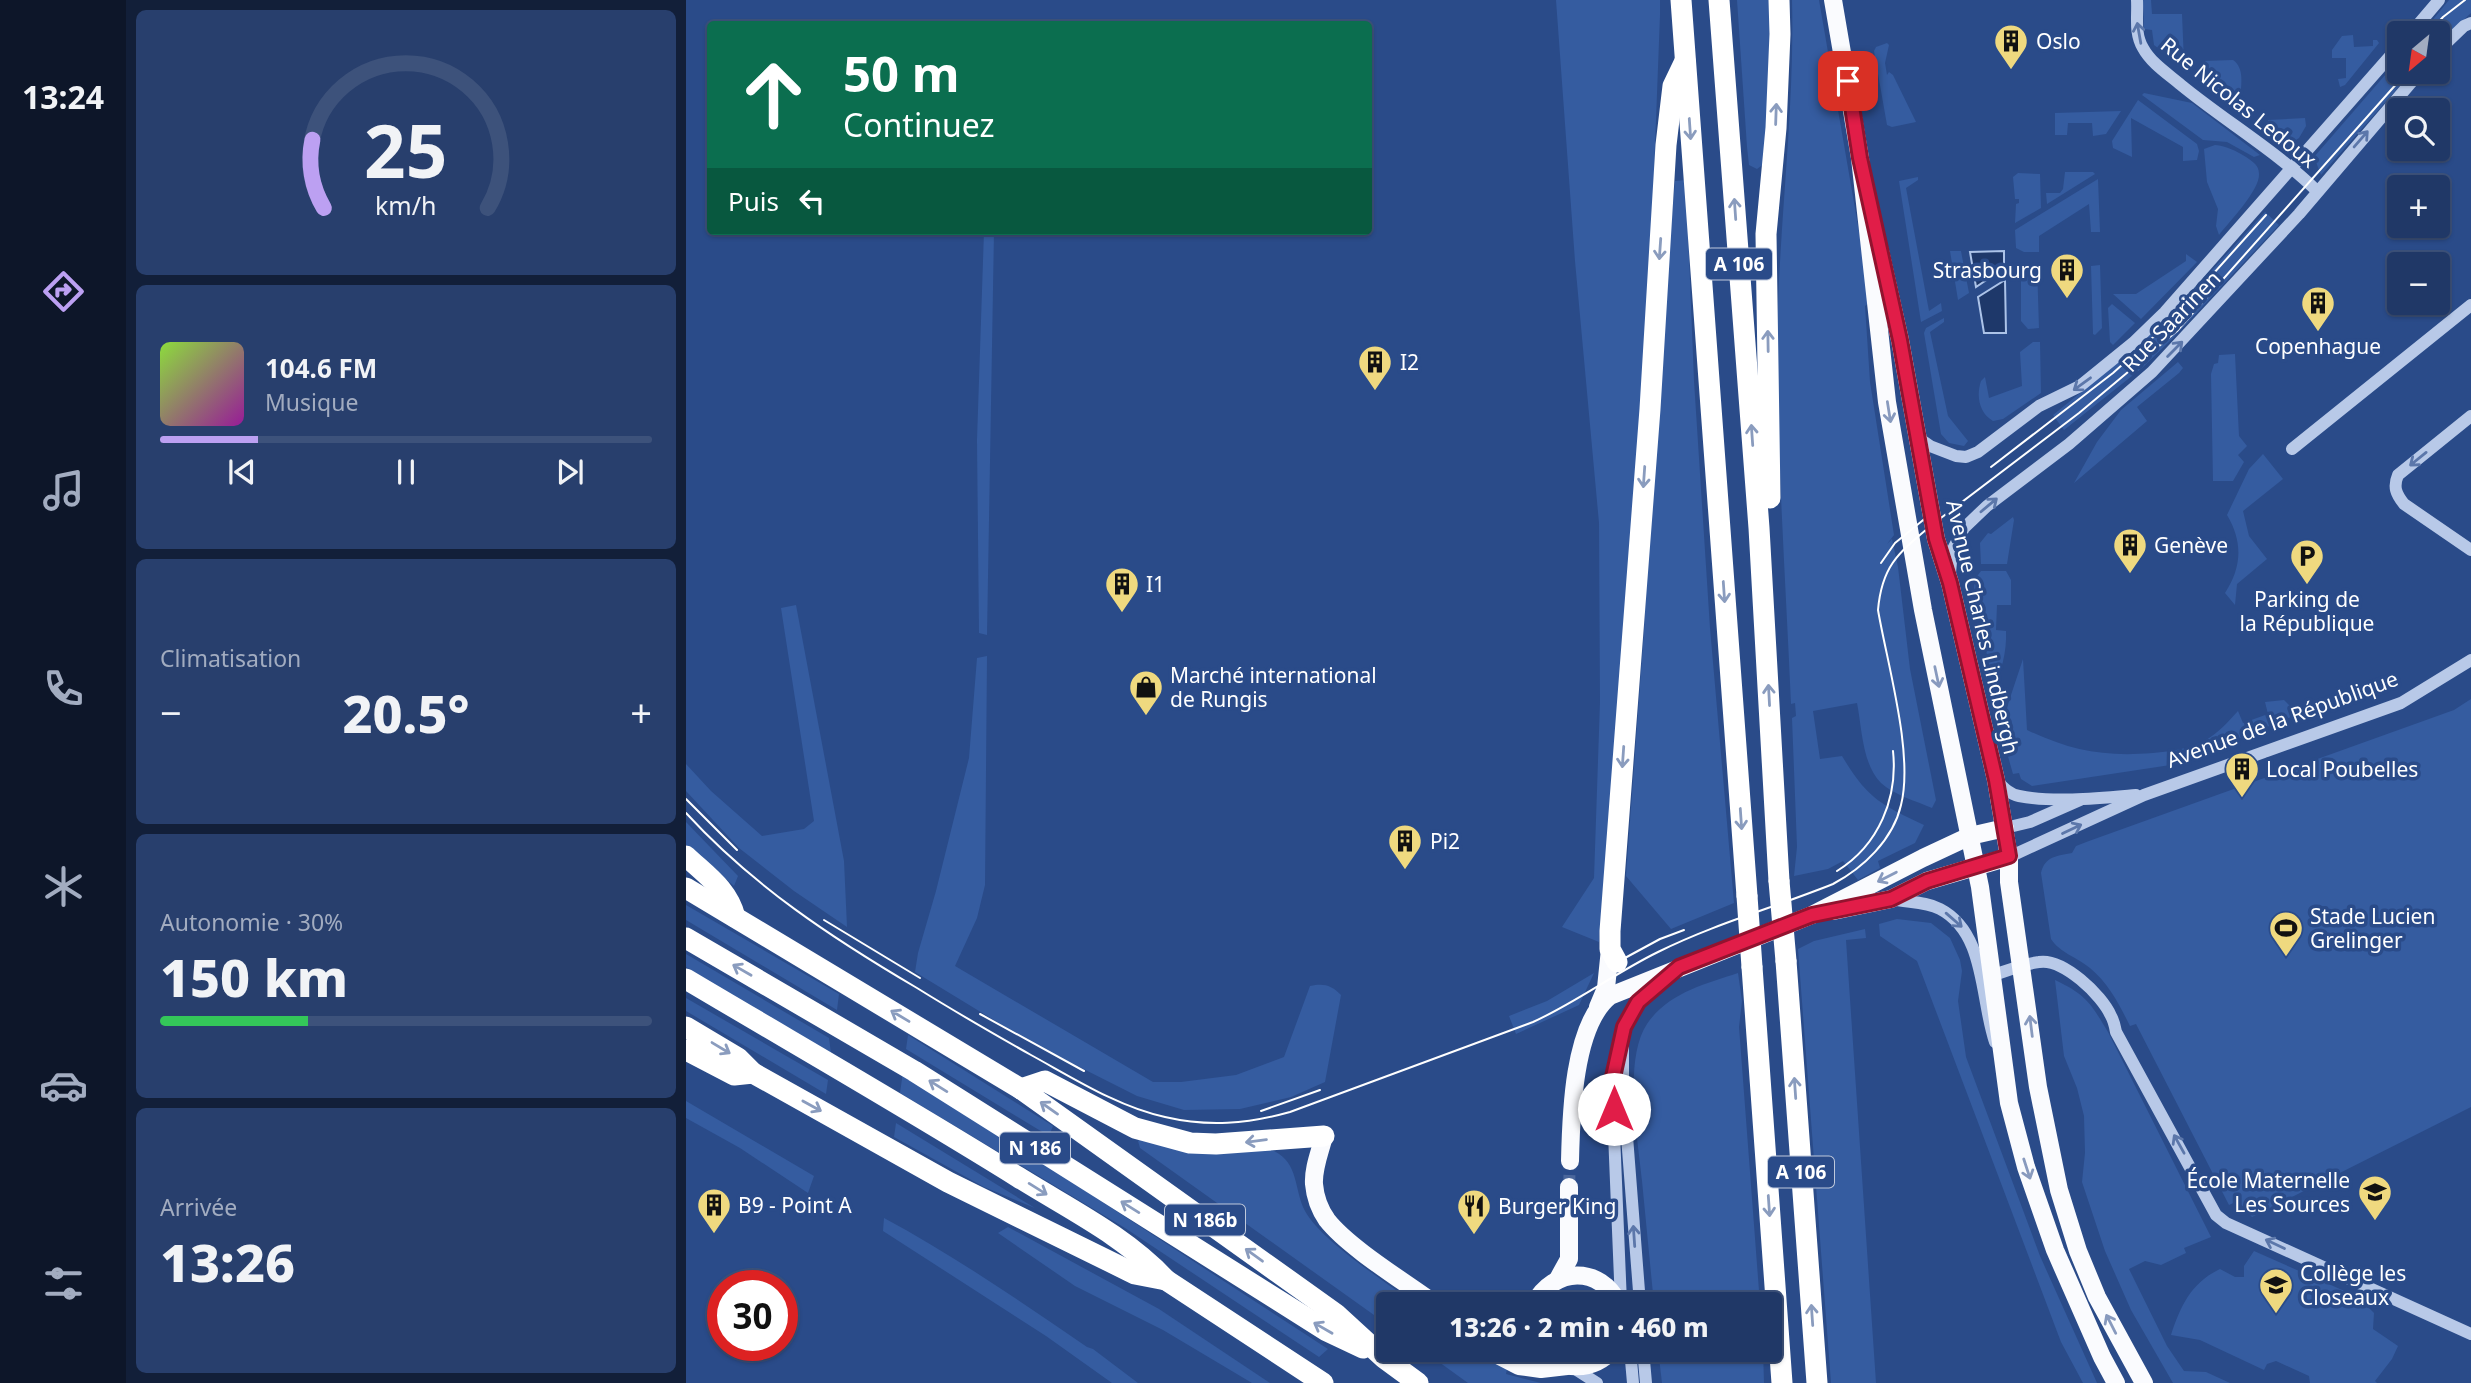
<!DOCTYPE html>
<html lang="fr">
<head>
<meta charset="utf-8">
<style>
  body { margin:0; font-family:"Noto Sans",sans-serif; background:#283f6d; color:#f1f3f6; height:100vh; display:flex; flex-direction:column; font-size:26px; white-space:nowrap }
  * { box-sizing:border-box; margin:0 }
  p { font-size:23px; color:#a2acc0 }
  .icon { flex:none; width:38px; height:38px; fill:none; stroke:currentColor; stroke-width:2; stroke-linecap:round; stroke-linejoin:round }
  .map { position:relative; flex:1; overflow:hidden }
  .details { display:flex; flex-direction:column; gap:10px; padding:10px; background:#121f39; width:560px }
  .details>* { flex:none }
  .guide { position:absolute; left:21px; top:21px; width:665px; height:214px; border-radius:7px; box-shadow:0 2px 5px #0004,0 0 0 2px #3d527b; background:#0b6e4f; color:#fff; overflow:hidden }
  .needle { width:46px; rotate:209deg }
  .buttons { position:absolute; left:1701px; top:21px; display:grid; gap:14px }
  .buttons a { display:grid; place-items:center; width:63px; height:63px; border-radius:7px; background:#203867; box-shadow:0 2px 5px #0004,0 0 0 2px #3d527b; font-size:35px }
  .speed { position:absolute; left:21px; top:1270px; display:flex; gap:14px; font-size:35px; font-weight:700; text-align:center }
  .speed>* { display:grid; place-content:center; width:91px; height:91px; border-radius:50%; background:#203867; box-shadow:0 2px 5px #0004,0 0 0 2px #3d527b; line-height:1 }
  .speed .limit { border:10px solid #d22; background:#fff; color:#111 }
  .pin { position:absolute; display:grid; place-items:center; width:60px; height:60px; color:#fff; margin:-30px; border-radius:14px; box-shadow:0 4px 10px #0006 }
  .me { position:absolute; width:77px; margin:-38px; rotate:0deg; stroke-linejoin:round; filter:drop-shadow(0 0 5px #0008) }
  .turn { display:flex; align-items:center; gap:24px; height:147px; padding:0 21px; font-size:32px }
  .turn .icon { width:91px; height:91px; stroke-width:2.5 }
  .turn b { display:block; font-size:49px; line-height:60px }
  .then { display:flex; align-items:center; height:66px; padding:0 21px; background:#0003; gap:14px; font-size:26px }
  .big { font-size:52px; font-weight:800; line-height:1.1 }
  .details .widget { flex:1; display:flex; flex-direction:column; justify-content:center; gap:10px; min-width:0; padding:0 24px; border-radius:10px; background:#283f6d }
  .details .dial { align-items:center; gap:0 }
  .dial svg { height:182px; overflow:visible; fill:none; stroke:#3d527b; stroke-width:7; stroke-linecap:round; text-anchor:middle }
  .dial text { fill:#f1f3f6; stroke:none }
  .song { display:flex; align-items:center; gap:21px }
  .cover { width:84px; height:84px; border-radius:10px; background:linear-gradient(135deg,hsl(90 70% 55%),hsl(300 70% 35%)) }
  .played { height:7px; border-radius:4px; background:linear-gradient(90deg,#bca0f2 20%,#3d527b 20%) }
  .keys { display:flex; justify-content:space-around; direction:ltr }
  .heat { display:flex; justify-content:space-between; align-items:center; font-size:38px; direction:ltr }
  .charge { height:10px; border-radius:5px; background:linear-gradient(90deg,#34c759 30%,#3d527b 0) }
  .trip { position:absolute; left:690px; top:1292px; width:406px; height:70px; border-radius:7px; background:#203867; box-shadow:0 2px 5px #0004,0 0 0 2px #3d527b; font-weight:800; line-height:70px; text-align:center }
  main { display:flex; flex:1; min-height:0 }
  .menu { display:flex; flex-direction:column; width:126px; justify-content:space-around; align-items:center; background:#0d1629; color:#a2acc0 }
  .menu .icon { width:49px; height:49px }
  .menu .selected { color:#bca0f2 }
  .menu b { font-size:32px; color:#f1f3f6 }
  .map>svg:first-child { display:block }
</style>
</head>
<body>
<main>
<nav class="menu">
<b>13:24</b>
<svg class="icon selected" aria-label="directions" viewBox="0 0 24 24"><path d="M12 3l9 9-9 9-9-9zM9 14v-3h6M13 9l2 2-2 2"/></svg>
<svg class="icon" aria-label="music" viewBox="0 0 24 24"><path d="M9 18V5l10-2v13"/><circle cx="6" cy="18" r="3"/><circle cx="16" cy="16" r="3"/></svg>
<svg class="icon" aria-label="phone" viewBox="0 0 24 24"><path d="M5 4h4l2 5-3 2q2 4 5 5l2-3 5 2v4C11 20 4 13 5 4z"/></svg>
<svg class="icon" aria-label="climate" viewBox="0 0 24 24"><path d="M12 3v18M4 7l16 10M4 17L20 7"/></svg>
<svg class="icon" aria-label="car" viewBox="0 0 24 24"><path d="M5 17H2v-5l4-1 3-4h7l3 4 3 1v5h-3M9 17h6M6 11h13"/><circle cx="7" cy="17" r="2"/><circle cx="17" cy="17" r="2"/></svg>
<svg class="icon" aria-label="filters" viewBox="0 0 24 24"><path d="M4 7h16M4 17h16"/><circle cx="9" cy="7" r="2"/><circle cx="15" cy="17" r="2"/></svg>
</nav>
<section class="details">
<div class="widget dial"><svg viewBox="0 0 100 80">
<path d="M14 69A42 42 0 1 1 86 69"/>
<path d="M14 69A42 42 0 0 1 9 39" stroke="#bca0f2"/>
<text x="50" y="56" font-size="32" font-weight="700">25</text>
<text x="50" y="72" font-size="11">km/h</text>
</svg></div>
<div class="widget">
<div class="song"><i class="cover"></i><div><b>104.6 FM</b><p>Musique</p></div></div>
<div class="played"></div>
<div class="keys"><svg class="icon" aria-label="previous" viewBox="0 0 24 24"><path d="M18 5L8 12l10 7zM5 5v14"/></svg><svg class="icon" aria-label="pause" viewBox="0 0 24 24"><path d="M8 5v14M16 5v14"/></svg><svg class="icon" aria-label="next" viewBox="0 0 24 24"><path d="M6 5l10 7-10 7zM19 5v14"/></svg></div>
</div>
<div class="widget"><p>Climatisation</p>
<div class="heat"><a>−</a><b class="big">20.5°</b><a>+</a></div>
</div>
<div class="widget"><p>Autonomie · 30%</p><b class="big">150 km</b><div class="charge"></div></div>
<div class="widget"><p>Arrivée</p><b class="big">13:26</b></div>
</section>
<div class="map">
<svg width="1785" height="1383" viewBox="0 0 1785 1383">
  <rect width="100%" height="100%" fill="#2a4b89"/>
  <g fill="#355ca0">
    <path d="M870 0H974V15L962 330 913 942 876 927 908 878 914 702 913 523 889 261Z"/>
    <path d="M1051 0H1085L1079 163 1071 169 1063 165 1061 147Z"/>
    <path d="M1106 0H1133L1185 301 1179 306 1184 382 1208 535 1201 544 1206 539 1212 567 1224 669 1250 800 1246 808C1230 801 1208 795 1195 783 1176 764 1176 728 1171 703L1127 711 1134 759 1156 756C1181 798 1195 805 1238 825L1229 843 1192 861 1194 868 1172 880 1157 861 1142 869 1108 876 1111 847 1106 718 1110 716 1109 703 1105 704C1100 588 1092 471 1091 355 1091 236 1109 118 1106 0Z"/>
    <path d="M1457 0H1465L1466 14H1496L1498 62 1502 63V71L1468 45 1466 30 1458 29Z"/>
    <path d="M1763 0H1785V13L1752 44V33H1736Z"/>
    <path d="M1667 35 1668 47 1687 46V40H1691L1693 43 1659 85 1654 87 1652 79 1660 78V58H1646V50L1656 36Z"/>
    <path d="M1201 43 1203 45 1199 63 1201 75 1203 72 1207 75 1230 122 1206 127 1201 125 1188 51 1190 47Z"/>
    <path d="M1713 59V72H1726L1635 175 1628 157Z"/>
    <path d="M1547 60C1559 68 1555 86 1554 100L1552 103C1536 108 1528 91 1516 82V66L1522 71 1523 70 1518 61Z"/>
    <path d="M1458 93 1506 103 1574 155 1568 157 1541 142 1517 140 1456 95Z"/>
    <path d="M1452 100 1511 144 1513 151 1511 160 1497 161V147L1445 118 1446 157 1427 148 1426 141Z"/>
    <path d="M1435 111 1420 134 1407 136 1406 123H1382L1381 135H1369V113Z"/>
    <path d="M1619 118 1620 126 1613 138 1605 143 1585 134 1581 125 1582 120Z"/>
    <path d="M1529 145C1541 146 1550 151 1560 157 1567 162 1573 165 1573 174 1574 190 1543 222 1533 235L1530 226 1532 209 1521 182 1518 149Z"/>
    <path d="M1379 172H1407L1409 174 1361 204 1360 193H1374L1377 189Z"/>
    <path d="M1332 173 1354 174 1355 208 1329 223 1330 204 1333 203V199H1329L1327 177Z"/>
    <path d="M1232 177V180L1220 188 1243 311 1255 303 1256 311 1235 322 1213 181Z"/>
    <path d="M1412 179 1414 232H1405L1403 204 1353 236V252H1338L1330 248 1329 230Z"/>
    <path d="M1000 180 1008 381 1024 628 1048 903 985 929 940 876 958 630 970 396 989 181Z"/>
    <path d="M1579 212 1593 225 1487 338 1456 368 1378 430 1367 415 1452 346 1517 280Z"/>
    <path d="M298 231H308L301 635 293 633 291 440Z"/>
    <path d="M1264 251H1275L1283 293 1272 300Z"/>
    <path d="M1500 254 1511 262 1455 319 1427 294H1450L1500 261Z"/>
    <path d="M1351 265 1353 328 1342 329 1335 321V272L1340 268Z"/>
    <path d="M1414 265 1416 328 1409 335 1407 334 1405 266Z"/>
    <path d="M1426 304 1449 323 1427 345 1424 342 1422 308Z"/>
    <path d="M1258 318V322L1244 332 1262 416 1282 441 1278 446 1263 443 1255 434 1238 333 1240 328Z"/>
    <path d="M1347 342H1354L1355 393 1317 419 1307 421C1293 413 1290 396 1295 381L1299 377 1303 398 1336 386 1334 352Z"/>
    <path d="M1549 354 1553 436 1561 446 1552 455 1558 462 1547 481H1527L1525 374 1528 364 1532 363 1533 355Z"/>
    <path d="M1492 362 1497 368 1493 373 1451 407 1461 421 1388 483 1411 442 1435 410Z"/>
    <path d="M1577 454 1597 479 1557 511 1563 536 1581 559 1551 584 1549 605 1539 593C1556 567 1557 542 1541 515L1563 469Z"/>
    <path d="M1327 517 1328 520 1321 564H1295L1294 543 1302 533 1305 534Z"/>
    <path d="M1295 571H1320L1325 580V605H1311L1310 630 1320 631C1321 653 1315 671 1307 692H1305L1303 665 1288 589 1289 579Z"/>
    <path d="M110 605 158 861 161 927 108 891 53 848 0 791V764L25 791 76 836 118 829 128 821 95 608Z"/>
    <path d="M301 656 299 885 291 918 269 966 467 1082H495L550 1075 598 1057 624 986C638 983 645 985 655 995L639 1082 605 1097 554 1109 498 1110 451 1096 344 1042 229 972 232 953 250 891 283 758 291 658Z"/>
    <path d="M1337 659 1341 730C1385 751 1419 757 1467 753 1486 751 1503 749 1520 740 1533 732 1542 722 1552 711L1557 723 1582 714 1579 702 1598 700 1612 714 1491 764 1346 786 1335 779 1333 773 1327 774 1315 732 1323 701Z"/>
    <path d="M1785 699V1107L1566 1217 1552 1201 1543 1205 1450 1024 1444 1026C1433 1004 1423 984 1404 968 1392 958 1373 952 1365 939L1355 873C1359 856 1371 856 1386 853L1390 846 1403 841 1768 710Z"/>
    <path d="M0 822 52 876 48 886 0 845Z"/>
    <path d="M0 905 153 994 151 1010 0 920Z"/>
    <path d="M1211 919 1245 923 1264 938 1274 960 1276 971 1272 1001 1280 1057 1354 1256 1411 1383H1397L1375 1342 1231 961 1194 936 1193 924Z"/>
    <path d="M1179 929 1180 938 1160 940 1190 1383H1145L1112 949 1128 941Z"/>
    <path d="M0 954 143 1038 145 1053 0 967Z"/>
    <path d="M908 973 893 1005 830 1034 823 1016 861 1001Z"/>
    <path d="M1052 973 1056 1001 1053 1027 1074 1304H968C964 1263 960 1222 956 1181 952 1139 937 1060 961 1024 982 993 1019 984 1052 973Z"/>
    <path d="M1369 980C1401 995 1405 1004 1422 1032L1525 1237 1498 1248 1500 1253 1475 1265 1459 1261 1443 1269 1481 1346 1498 1371 1520 1372 1544 1383H1487L1445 1310 1419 1251 1396 1182 1399 1153 1398 1116 1391 1088 1378 1056Z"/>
    <path d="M0 998 142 1080 140 1094 0 1011Z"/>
    <path d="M222 1035 367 1126 363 1136 220 1049Z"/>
    <path d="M217 1072 642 1349 633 1357 439 1228 214 1093Z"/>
    <path d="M0 1101 128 1176 122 1193 54 1148 0 1118Z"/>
    <path d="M210 1123 349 1208 298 1187 208 1137Z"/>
    <path d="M457 1137C474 1141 509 1155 525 1154 545 1154 568 1143 588 1151 613 1163 608 1190 619 1211 635 1241 700 1282 729 1304H702V1325L454 1148 452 1141Z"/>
    <path d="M198 1218C269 1256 335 1302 401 1347L407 1349 452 1383H426L360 1336 197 1231Z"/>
    <path d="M322 1227 473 1309 584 1383H566L477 1330 389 1286 312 1233Z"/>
    <path d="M1568 1251 1681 1301 1680 1305 1688 1313 1687 1329 1712 1346 1706 1359 1689 1381 1691 1383H1624L1623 1376 1590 1361 1581 1364 1578 1370 1514 1340 1485 1335C1495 1305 1505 1283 1534 1269L1549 1277H1558V1266Z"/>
    <path d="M735 1349H790L821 1369 820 1374 855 1383H782Z"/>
    <path d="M972 1349H1077L1078 1383H976Z"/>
  </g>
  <g fill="#1e386a" stroke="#acc3e8" stroke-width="2">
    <path d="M1318 251V268L1290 287 1284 252Z"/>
    <path d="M1319 280 1320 333H1298L1292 297Z"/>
  </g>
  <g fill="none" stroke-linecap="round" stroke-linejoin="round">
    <path stroke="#4a669b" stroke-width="12" stroke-dasharray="12 6" stroke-linecap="butt" d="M883 1187 884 1161"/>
    <g stroke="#b8c9e8" stroke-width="12">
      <path d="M1451 0C1452 16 1448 33 1457 48 1465 63 1482 74 1495 85 1539 121 1590 151 1631 191"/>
      <path d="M1725 33 1753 0"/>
      <path d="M1752 51 1778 26 1785 23"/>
      <path d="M1785 416 1712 475C1707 487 1710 494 1718 504L1785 550"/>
      <path d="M1231 437 1244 446 1270 456 1280 457 1292 452 1353 406 1394 386 1447 343 1479 312 1713 46"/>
      <path d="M1606 449 1785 305"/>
      <path d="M1264 573 1266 551 1278 528 1301 506 1383 444 1466 372 1613 214 1734 72"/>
      <path d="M1310 780C1317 787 1323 794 1333 796 1367 803 1415 798 1450 795"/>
      <path d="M1319 828 1344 822 1394 800"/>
      <path d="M1323 857 1458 795 1715 703 1785 660"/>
      <path d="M1205 899C1221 903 1239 901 1254 909 1300 933 1294 998 1309 1042"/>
      <path d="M1305 976C1320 971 1337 964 1353 962 1377 958 1416 995 1425 1016 1428 1021 1429 1027 1430 1032L1530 1215 1540 1223 1785 1334"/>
      <path d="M931 1056 926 1085 935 1303"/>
      <path d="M954 1304 937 1085V1033L952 1002 976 980"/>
      <path d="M944 1349 947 1383"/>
      <path d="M957 1349 960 1383"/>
      <path d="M886 1367 911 1383"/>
    </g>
    <g stroke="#fafbfe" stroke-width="18">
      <path d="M1147 0 1174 158 1201 402 1237 610 1294 887 1323 1103 1340 1167 1369 1250 1416 1357 1430 1383"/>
      <path d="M1194 251 1214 340 1250 539 1264 583 1310 780 1323 857V882L1352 1087 1373 1190 1392 1251 1411 1297 1458 1383"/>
      <path d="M1147 911 1205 899 1241 881 1323 857"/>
      <path d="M912 1007 920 988 924 949"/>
      <path d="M638 1136C634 1152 627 1168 628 1184 629 1196 634 1210 641 1220 663 1248 719 1282 749 1304"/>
      <path d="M884 1161C885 1116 887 1025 924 996L1126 915 1237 858 1284 836 1319 828"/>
      <path d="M872 1279 883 1259V1187"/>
      <path d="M848 1304C868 1267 914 1265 933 1304"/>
      <path d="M800 1349 833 1366 855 1369 881 1366"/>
      <path d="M855 1349C874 1373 908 1371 927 1349"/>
    </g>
    <g stroke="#fff" stroke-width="21">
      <path d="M995 0 1061 896"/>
      <path d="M1033 0 1073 528 1093 881"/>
      <path d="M1084 498 1080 234 1090 128 1094 34 1093 0"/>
      <path d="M0 856C20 875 42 889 49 917"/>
      <path d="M0 888 335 1089 650 1314 698 1358 732 1383"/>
      <path d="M0 938 228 1071 641 1331 677 1348"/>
      <path d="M1100 961 1131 1383"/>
      <path d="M931 962 924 949V931L964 409 980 145 987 86 999 61"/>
      <path d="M1066 967 1096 1383"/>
      <path d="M0 979C111 1045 223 1109 332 1177 383 1209 439 1236 480 1280L637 1383"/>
      <path d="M0 1027 52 1058 67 1073 262 1182 449 1274 480 1280"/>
      <path d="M0 1050 48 1075 67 1073"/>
      <path d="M335 1089 359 1081 449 1128 504 1143 530 1144 638 1136"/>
    </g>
    <g stroke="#fff" stroke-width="2">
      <path d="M1743 33 1757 17 1779 0"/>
      <path d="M1305 467 1427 373 1483 323 1580 215"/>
      <path d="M1195 563 1209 543 1247 512"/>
      <path d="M0 799 51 850"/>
      <path d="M0 813C67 886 146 938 231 988 268 1011 306 1033 345 1055 387 1078 432 1107 479 1117 522 1127 561 1124 604 1112L847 1022C891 1002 929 973 972 952 1028 924 1090 907 1147 884 1177 868 1207 840 1215 805 1228 754 1201 663 1192 610 1196 564 1214 552 1247 524L1393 413 1491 331 1721 72"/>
      <path d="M1151 871C1193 845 1212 798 1207 751"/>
      <path d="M138 920 234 978"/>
      <path d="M926 965 974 939 998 930"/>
      <path d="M294 1014 398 1071"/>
      <path d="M575 1111 634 1090"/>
    </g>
    <g stroke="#fff" stroke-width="21">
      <path d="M1093 881 1100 961"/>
      <path d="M1061 896 1066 967"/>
    </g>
  </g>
  <defs><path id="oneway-shaft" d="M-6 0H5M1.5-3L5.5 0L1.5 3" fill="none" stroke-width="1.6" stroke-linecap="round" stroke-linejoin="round" transform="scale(1.75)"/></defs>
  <g stroke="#5c77aa">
    <use href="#oneway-shaft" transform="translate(1453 33) rotate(-100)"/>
    <use href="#oneway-shaft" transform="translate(1675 139) rotate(-49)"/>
    <use href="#oneway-shaft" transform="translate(1489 349) rotate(-45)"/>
    <use href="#oneway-shaft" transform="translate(1396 384) rotate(144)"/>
    <use href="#oneway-shaft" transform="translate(1732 459) rotate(141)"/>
    <use href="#oneway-shaft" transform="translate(1303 505) rotate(-40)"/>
    <use href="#oneway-shaft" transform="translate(1386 829) rotate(-25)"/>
    <use href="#oneway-shaft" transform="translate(1268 920) rotate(41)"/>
    <use href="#oneway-shaft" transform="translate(1493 1144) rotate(-119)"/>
    <use href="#oneway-shaft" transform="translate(948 1236) rotate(-94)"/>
    <use href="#oneway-shaft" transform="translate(1589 1244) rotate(-155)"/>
  </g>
  <g stroke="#8a9cbe">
    <use href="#oneway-shaft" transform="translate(1090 114) rotate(-88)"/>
    <use href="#oneway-shaft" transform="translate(1004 129) rotate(86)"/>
    <use href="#oneway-shaft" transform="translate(1049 209) rotate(-94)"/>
    <use href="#oneway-shaft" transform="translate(974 249) rotate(94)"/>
    <use href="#oneway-shaft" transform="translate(1082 341) rotate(-91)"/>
    <use href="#oneway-shaft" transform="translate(1066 435) rotate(-94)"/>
    <use href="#oneway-shaft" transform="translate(958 477) rotate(94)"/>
    <use href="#oneway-shaft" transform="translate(1038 592) rotate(86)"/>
    <use href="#oneway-shaft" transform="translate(1083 695) rotate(-93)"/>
    <use href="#oneway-shaft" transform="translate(937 757) rotate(94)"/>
    <use href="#oneway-shaft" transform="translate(1055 819) rotate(86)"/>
    <use href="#oneway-shaft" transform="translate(56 970) rotate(-150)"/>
    <use href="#oneway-shaft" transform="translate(214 1016) rotate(-149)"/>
    <use href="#oneway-shaft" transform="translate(35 1048) rotate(31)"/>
    <use href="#oneway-shaft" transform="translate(252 1086) rotate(-148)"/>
    <use href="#oneway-shaft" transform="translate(1109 1088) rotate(-94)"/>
    <use href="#oneway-shaft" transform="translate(126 1106) rotate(29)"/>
    <use href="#oneway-shaft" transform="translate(363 1108) rotate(-145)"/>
    <use href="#oneway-shaft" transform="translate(570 1141) rotate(173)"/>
    <use href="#oneway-shaft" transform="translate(352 1189) rotate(32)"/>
    <use href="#oneway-shaft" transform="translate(1083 1206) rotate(86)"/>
    <use href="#oneway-shaft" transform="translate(444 1207) rotate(-148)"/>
    <use href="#oneway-shaft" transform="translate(568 1255) rotate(-144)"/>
    <use href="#oneway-shaft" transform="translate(1126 1315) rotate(-94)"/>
    <use href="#oneway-shaft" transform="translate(637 1328) rotate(-150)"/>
  </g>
  <g stroke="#889abe">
    <use href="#oneway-shaft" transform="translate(1203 412) rotate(81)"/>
    <use href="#oneway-shaft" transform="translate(1251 677) rotate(78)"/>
    <use href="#oneway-shaft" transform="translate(1201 877) rotate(153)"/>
    <use href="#oneway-shaft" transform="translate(1345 1026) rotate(-97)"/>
    <use href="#oneway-shaft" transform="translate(1341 1169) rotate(72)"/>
    <use href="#oneway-shaft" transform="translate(1425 1324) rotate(-117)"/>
  </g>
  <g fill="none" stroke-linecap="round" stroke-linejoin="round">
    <g stroke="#92132f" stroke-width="18">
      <path id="route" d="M928 1109 927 1077 938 1027 952 1002 993 967 1126 915 1205 899 1241 881 1323 856 1310 780 1264 583 1250 539 1214 340 1174 158 1162 81"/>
    </g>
    <use href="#route" stroke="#e11d48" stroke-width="12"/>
  </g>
  <defs>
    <g id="building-pin" transform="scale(1.75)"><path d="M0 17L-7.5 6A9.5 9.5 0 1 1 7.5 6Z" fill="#efd97f" stroke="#2a4b89"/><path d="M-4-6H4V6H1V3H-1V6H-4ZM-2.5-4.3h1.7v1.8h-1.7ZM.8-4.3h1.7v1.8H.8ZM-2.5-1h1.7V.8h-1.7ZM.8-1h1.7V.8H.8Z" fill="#111"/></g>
    <g id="parking-pin" transform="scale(1.75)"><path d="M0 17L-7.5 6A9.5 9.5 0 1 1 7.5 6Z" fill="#efd97f" stroke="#2a4b89"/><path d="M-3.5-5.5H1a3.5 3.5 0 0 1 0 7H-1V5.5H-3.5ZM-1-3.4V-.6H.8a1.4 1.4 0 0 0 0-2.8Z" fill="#111"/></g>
    <g id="shop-pin" transform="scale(1.75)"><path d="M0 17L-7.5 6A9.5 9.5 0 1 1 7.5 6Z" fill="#efd97f" stroke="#2a4b89"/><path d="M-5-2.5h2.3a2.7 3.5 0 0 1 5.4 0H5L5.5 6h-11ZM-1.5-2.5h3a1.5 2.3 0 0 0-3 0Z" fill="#111"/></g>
    <g id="stadium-pin" transform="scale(1.75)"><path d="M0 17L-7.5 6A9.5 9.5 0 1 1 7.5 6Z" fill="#efd97f" stroke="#2a4b89"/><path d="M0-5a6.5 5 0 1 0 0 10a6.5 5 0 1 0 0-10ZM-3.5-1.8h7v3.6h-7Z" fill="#111"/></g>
    <g id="school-pin" transform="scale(1.75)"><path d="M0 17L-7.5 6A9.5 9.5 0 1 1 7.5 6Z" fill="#efd97f" stroke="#2a4b89"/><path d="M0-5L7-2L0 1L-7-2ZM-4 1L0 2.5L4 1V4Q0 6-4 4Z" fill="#111"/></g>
    <g id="restaurant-pin" transform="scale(1.75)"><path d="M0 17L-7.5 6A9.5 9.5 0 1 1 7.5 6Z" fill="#efd97f" stroke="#2a4b89"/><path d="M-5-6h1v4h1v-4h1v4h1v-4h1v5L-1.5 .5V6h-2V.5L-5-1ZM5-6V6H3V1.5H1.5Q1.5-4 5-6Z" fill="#111"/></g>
  </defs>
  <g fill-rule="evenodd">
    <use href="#building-pin" x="1325" y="41"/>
    <use href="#building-pin" x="1381" y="270"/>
    <use href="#building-pin" x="1632" y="303"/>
    <use href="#building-pin" x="689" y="362"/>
    <use href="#building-pin" x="1444" y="545"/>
    <use href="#parking-pin" x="1621" y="556"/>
    <use href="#building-pin" x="436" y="584"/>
    <use href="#shop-pin" x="460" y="687"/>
    <use href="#building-pin" x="1556" y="769"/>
    <use href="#building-pin" x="719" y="841"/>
    <use href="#stadium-pin" x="1600" y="928"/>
    <use href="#school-pin" x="1689" y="1192"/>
    <use href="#building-pin" x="28" y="1205"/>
    <use href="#restaurant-pin" x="788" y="1206"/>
    <use href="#school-pin" x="1590" y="1285"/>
  </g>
  <g text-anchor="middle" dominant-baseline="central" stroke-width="7" stroke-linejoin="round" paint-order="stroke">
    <g fill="#2a4b89" stroke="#bfc9dc" stroke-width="2">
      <rect x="1020" y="248.5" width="66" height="31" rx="5"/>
      <rect x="314" y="1132.5" width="70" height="31" rx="5"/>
      <rect x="1082" y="1156.5" width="66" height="31" rx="5"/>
      <rect x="479" y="1204.5" width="80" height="31" rx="5"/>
    </g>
    <g font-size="19" font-weight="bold" fill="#fff">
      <text x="1053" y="264">A 106</text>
      <text x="349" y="1148">N 186</text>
      <text x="1115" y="1172">A 106</text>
      <text x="519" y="1220">N 186b</text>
    </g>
    <g font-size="21" fill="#fff" stroke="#2a4b89" text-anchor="start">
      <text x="1350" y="41">Oslo</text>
      <text x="1356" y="270" text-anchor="end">Strasbourg</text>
      <text x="1632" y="346" text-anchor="middle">Copenhague</text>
      <text x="714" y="362">I2</text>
      <text x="1468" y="545">Genève</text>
      <text x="460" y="584">I1</text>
      <text x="1621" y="599" text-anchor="middle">Parking de<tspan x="1621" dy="24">la République</tspan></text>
      <text x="484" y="675">Marché international<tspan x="484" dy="24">de Rungis</tspan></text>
      <text x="1580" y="769">Local Poubelles</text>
      <text x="744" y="841">Pi2</text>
      <text x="1624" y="916">Stade Lucien<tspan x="1624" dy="24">Grelinger</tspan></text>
      <text x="1664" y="1180" text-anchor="end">École Maternelle<tspan x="1664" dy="24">Les Sources</tspan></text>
      <text x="52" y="1205">B9 - Point A</text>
      <text x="812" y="1206">Burger King</text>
      <text x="1614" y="1273">Collège les<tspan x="1614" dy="24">Closeaux</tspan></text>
    </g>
    <g font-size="21" fill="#fff" stroke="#2a4b89">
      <text transform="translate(1553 102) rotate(39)">Rue Nicolas Ledoux</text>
      <text transform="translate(1485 321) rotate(-46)">Rue Saarinen</text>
      <text transform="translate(1297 627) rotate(77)">Avenue Charles Lindbergh</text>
      <text transform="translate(1596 719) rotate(-20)">Avenue de la République</text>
    </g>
  </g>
</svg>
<div class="buttons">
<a><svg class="needle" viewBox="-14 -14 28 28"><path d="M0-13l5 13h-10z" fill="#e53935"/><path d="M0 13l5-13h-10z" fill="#a2acc0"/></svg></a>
<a><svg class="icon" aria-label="search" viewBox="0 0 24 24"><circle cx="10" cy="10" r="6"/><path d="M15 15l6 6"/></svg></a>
<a>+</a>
<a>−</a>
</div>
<div class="speed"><div class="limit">30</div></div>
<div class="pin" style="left:1162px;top:81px;background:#d93025"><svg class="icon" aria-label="arrive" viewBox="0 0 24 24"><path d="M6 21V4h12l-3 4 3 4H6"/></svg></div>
<svg class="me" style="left:928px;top:1109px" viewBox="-20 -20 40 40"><circle r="19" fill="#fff"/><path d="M0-13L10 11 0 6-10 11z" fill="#e11d48"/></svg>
<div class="trip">13:26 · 2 min · 460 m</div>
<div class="guide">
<div class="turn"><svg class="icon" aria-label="ahead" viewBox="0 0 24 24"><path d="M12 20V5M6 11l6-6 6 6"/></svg><div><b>50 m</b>Continuez</div></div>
<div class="then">Puis<svg class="icon" aria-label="left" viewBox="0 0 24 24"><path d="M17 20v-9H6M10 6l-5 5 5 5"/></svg></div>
</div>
</div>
</main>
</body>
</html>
